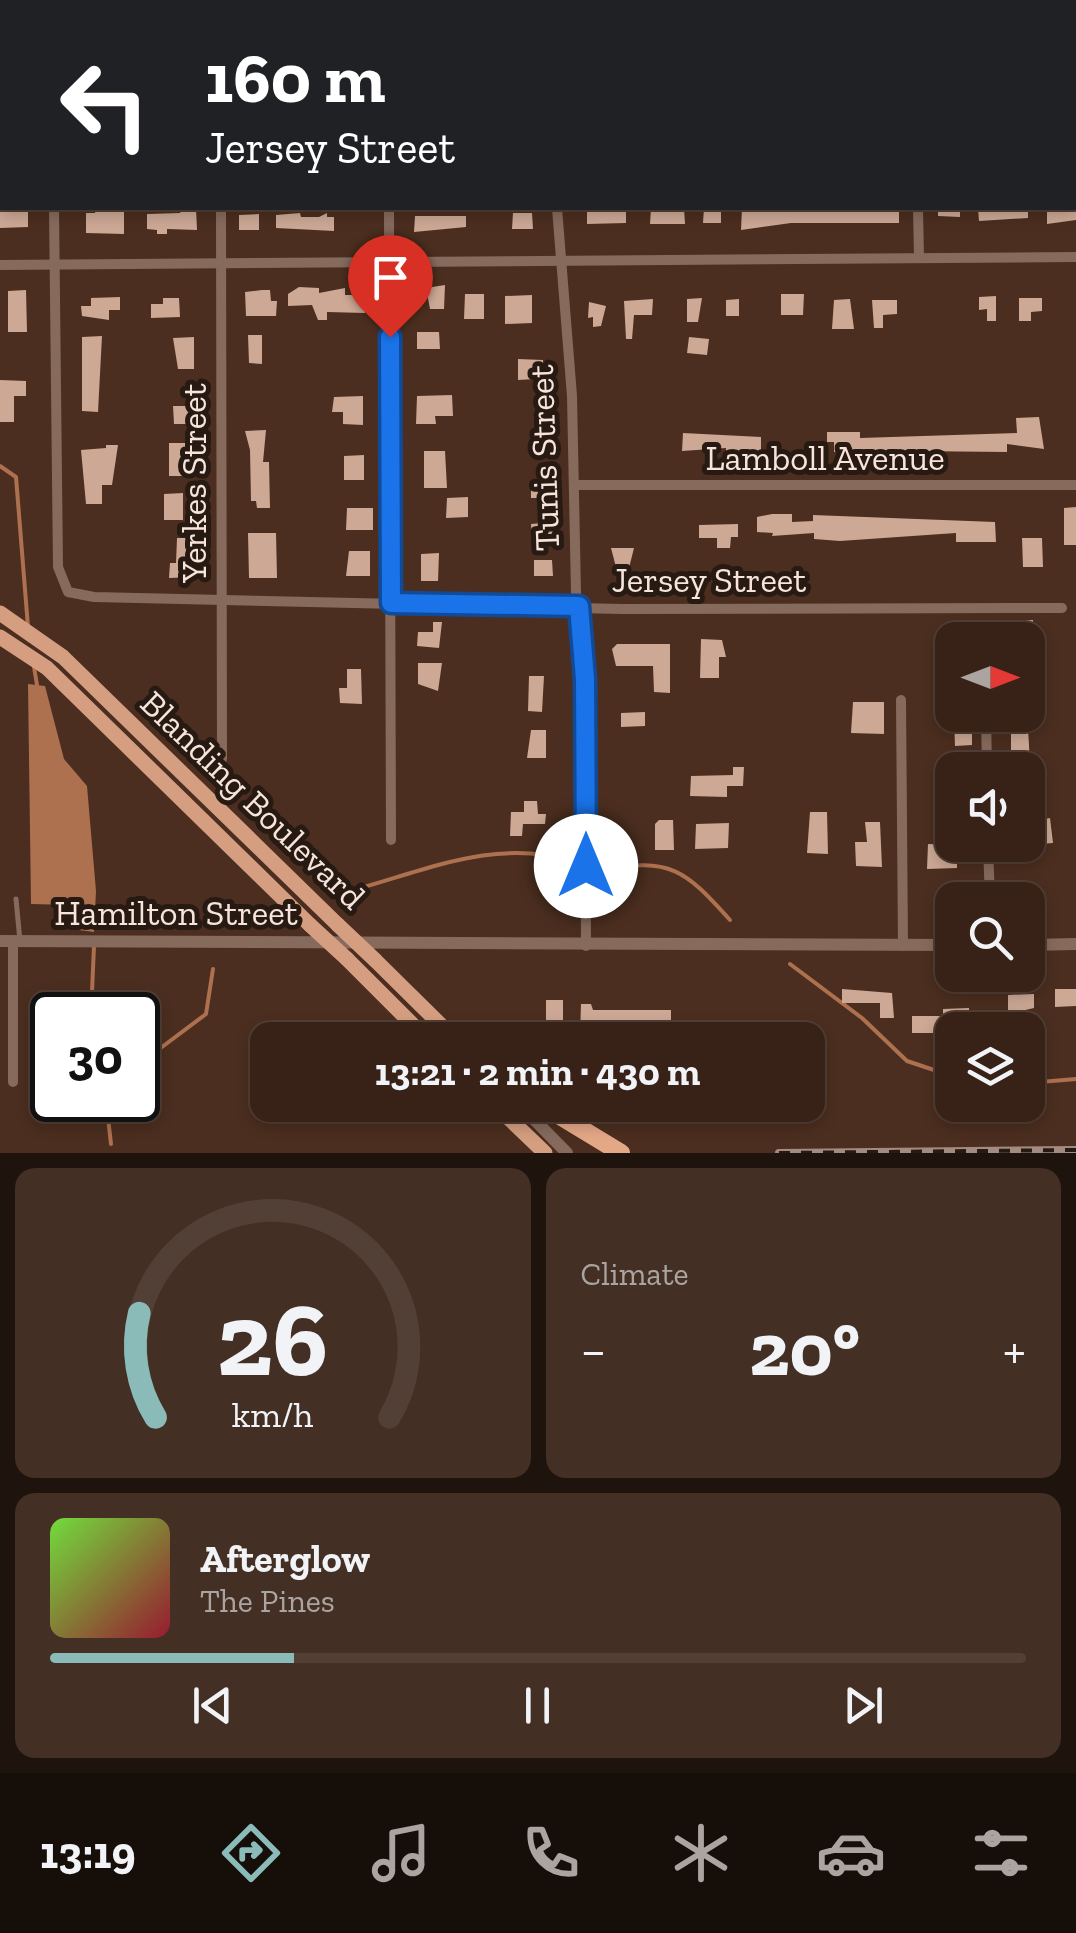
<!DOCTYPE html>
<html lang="en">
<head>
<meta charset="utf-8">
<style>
  body { margin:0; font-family:"Zilla Slab",serif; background:#432f24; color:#f1f3f6; height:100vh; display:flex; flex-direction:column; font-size:38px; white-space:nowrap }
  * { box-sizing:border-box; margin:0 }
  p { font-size:32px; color:#aba4a1 }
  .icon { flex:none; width:55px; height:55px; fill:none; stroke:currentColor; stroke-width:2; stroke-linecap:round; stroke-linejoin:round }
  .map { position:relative; height:1153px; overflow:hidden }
  .side { display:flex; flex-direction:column; gap:15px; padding:15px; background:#1f130d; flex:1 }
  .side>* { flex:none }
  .top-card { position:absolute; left:0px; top:0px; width:1078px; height:210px; box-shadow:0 5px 15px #0003,0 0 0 2px #523f36; background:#202124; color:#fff; overflow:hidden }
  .needle { width:65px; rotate:90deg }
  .tools { position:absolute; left:935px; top:622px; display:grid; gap:20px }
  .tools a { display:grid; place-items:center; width:110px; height:110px; border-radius:20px; background:#382217; box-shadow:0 5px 15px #0003,0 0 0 2px #523f36; font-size:50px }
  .speed { position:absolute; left:30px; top:992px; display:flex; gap:20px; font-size:50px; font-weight:700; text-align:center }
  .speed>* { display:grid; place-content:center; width:130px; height:130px; border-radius:50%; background:#382217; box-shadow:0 5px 15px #0003,0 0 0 2px #523f36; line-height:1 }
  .speed .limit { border:5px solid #111; border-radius:15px; background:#fff; color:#111 }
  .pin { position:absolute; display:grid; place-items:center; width:85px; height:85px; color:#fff; margin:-102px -42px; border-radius:50% 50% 50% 0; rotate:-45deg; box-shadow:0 0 10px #0007 }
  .pin .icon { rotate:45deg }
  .me { position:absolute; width:110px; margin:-55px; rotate:0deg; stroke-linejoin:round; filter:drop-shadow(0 0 8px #0008) }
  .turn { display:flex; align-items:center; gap:35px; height:210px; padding:0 40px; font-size:45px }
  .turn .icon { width:130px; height:130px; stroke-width:2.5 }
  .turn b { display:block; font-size:70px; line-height:85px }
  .big { font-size:75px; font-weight:700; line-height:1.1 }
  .side .card { flex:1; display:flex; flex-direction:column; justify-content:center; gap:15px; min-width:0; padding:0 35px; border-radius:20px; background:#432f24 }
  .side .dial { align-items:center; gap:0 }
  .dial svg { height:260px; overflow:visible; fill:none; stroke:#523f36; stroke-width:7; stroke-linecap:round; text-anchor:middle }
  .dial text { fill:#f1f3f6; stroke:none }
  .song { display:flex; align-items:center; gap:30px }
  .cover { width:120px; height:120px; border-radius:15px; background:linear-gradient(135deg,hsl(100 70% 55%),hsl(350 70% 35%)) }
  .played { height:10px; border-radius:5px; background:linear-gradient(90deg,#8bbbb9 25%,#523f36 25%) }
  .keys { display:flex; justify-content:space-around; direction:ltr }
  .heat { display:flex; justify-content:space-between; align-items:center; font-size:55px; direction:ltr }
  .side .tiles { flex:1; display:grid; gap:15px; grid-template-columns:1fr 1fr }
  .card:last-child { grid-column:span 2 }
  .trip { position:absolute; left:250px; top:1022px; width:575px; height:100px; border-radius:20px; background:#382217; box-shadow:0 5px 15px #0003,0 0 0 2px #523f36; font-weight:700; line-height:100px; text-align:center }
  .dock { display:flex; height:160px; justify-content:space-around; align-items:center; background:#160e09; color:#aba4a1 }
  .dock .icon { width:70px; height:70px }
  .dock .on { color:#8bbbb9 }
  .dock b { font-size:45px; color:#f1f3f6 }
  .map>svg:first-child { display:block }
</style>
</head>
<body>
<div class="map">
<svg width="1076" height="1153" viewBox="0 0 1076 1153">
  <rect width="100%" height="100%" fill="#4b2e1f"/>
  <path fill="#ae714f" d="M28 684 45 686 64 759 87 786 96 891 94 932 79 930 71 905 31 904Z"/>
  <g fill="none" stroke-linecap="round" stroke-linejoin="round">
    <g stroke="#ae714f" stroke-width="4">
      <path d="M0 466 16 477 28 627"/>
      <path d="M34 667 37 685"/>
      <path d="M601 870C671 857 685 870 730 920"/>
      <path d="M357 889C426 870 500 837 572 862"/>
      <path d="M790 964 862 1018 907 1061 952 1076"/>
      <path d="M91 1015 94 946"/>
      <path d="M138 1065 206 1014 213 969"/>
      <path d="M1028 1083 1076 1079"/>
      <path d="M106 1100 111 1144"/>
    </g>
  </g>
  <g fill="#cca895">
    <path d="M0 208H28V227L0 228Z"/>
    <path d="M96 208 124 209V234L86 233V213H95Z"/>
    <path d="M184 208H196L197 230 167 229V234H157V230L147 229V214L180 213Z"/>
    <path d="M587 208H626V223L587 224Z"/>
    <path d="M651 208H684L685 224H650Z"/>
    <path d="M704 208H721V223H703Z"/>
    <path d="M742 208H899V223H791L741 230Z"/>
    <path d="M938 208H960V217L938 216Z"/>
    <path d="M978 208H1028V218L979 221Z"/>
    <path d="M1047 208H1076V220L1047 224Z"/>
    <path d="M300 213 301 217H319L327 213V217H334V231L276 228V215Z"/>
    <path d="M513 213H532L533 229H512Z"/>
    <path d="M259 214V230H239V215Z"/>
    <path d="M415 216H466V227L414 232Z"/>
    <path d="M445 285 444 309H430L426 288Z"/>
    <path d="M299 287 319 288V293L345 288V295H372L371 308H366L365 313 327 312V320H318L312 305 288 306V294Z"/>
    <path d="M26 290 27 332H8V291Z"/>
    <path d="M262 290H270L271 301H277L276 316H246L245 292Z"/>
    <path d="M465 294H484V319H464Z"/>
    <path d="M781 294H804L803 315H781Z"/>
    <path d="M532 295V323L505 324V296Z"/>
    <path d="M996 296V321H987V309L979 310V297Z"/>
    <path d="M120 297V310H109V320L82 316 81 306H91V298Z"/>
    <path d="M163 298H179L180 317 151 318V304H163Z"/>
    <path d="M702 298 698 322H687V299Z"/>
    <path d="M1019 298H1042V311L1031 312V321H1019Z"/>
    <path d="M653 299 652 315H634L632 339H626L624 301Z"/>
    <path d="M739 299V316H726V300Z"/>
    <path d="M850 299 854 329H832L834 300Z"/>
    <path d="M872 300H897V314L883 315V328H874Z"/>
    <path d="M589 302 606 306 601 326 593 327V317L588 318Z"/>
    <path d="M417 332H439L440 349H417Z"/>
    <path d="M248 335H262V364L249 363Z"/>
    <path d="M102 336 98 412 82 411V337Z"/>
    <path d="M194 337V369H178L173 338Z"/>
    <path d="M689 337 709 339 707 355 687 353Z"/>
    <path d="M518 359 543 360V372H537L536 379 518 380Z"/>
    <path d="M0 380 26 381V396H14V422H0Z"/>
    <path d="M452 395 453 416H435L436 424H416L417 396Z"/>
    <path d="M363 396V425L343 424V412H332L334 397Z"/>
    <path d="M173 406H192L196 424H174Z"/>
    <path d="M1039 417 1044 449 1007 444V452L911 451 850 459 851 451 834 452V442H827V432H860V438L1017 433 1016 418Z"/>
    <path d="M266 430 263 462H269L270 508H257L256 501H251L250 450 245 431Z"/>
    <path d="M683 433 761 437V455L726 456V448L682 451Z"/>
    <rect x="169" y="443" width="18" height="33"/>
    <path d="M106 445H118L112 485H102V504H86L81 450 106 448Z"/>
    <path d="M424 451H445L447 488H424Z"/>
    <path d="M364 455V480H344V456Z"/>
    <rect x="531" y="481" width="22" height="17"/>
    <path d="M183 493V520H164V494Z"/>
    <path d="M468 497V517L446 518 447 498Z"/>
    <path d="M546 501 551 521H556L553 541 532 539 531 524 543 523Z"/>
    <path d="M1076 507V545H1064V508Z"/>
    <path d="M347 508H373V530H346Z"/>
    <path d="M772 514H792V522L813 521V515L995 522 996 542H956V533L840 541 814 539V533L772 536 773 533 757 532V517Z"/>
    <path d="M738 524V537H731L730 548H717V538H699V525Z"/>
    <path d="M248 533H276L277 578H249Z"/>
    <path d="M177 538H195L193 577 169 578 170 563H176Z"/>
    <path d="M1022 538H1042L1043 567H1023Z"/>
    <path d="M611 548H634L628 572 617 571Z"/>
    <path d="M349 551H370V576H346Z"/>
    <path d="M439 553 438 581H421V554Z"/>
    <path d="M534 560H552L553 576H534Z"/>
    <path d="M1033 620V640L1009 637 1010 621Z"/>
    <path d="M433 622H442L439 648 417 646 418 632H433Z"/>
    <path d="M701 639 722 640 726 657H719V678H700Z"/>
    <path d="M617 644H670V693L654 692 653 666H616L612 649Z"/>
    <path d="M418 663H442L438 691 418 684Z"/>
    <path d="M347 669H361L362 704 340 703 339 688H347Z"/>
    <path d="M529 676H544L542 712 528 711Z"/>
    <path d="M853 702H884V734L851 733Z"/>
    <path d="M645 712V726L621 727V713Z"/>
    <path d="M954 716H972V745L955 746Z"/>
    <path d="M1011 729H1028L1030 762 1011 761Z"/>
    <path d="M531 730H546V758H527Z"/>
    <path d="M733 767H744L743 786H727V797L690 796 691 776 733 775Z"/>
    <path d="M524 801H537L538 814H546L545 824H523L522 836H510L511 812H524Z"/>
    <path d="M810 812H827L828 854 807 853Z"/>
    <path d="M1050 818 1053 843 1040 844V858L1008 859 1009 845 1040 842 1039 820Z"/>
    <path d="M659 820H673L674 850H655V824Z"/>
    <path d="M865 822H880L882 867 856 866 855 842H867Z"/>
    <path d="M729 823 728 848 695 849 696 824Z"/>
    <path d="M928 844 957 845V868L927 869Z"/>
    <path d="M1029 890 1030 898 1009 900V891Z"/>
    <path d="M842 989 892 993 894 1018H880V1003H842Z"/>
    <path d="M1055 989H1076V1006L1055 1007Z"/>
    <path d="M1034 994V1008L1008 1014V995Z"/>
    <path d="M546 1000H563V1029L546 1030Z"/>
    <path d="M581 1004H591L593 1010H671V1034L637 1029 580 1037Z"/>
    <path d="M969 1008V1030H952V1047H942V1033H912V1016H943V1009Z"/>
    <path d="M740 1027H766L767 1036 739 1040Z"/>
    <rect x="784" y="1028" width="28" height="12"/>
    <rect x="700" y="1029" width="23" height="11"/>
    <rect x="808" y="1050" width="17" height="18"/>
  </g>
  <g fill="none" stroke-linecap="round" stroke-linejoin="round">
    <path stroke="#866b5d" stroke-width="5" d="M16 899 20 941"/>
    <g stroke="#866b5d" stroke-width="10">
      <path d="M51 0V2"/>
      <path d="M217 0V2"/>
      <path d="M386 0V2"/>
      <path d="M555 0V2"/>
      <path d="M917 0V2"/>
      <path d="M1075 89H1076"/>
      <path d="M54 208 58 567 68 592 94 597 622 609 1062 608"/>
      <path d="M221 208 222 759"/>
      <path d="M389 208 391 840"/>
      <path d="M557 208 572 396 576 593 585 679 586 946"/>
      <path d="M918 208 919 258"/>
      <path d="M0 265 1076 257"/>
      <path d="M574 485H1076"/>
      <path d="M901 700 903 946"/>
      <path d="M986 715 987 770"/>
      <path d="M988 845 990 900"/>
      <path d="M13 1082V942"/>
    </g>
    <g stroke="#866b5d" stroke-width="12">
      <path d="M0 941 952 945"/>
      <path d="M1028 945 1076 944"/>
      <path d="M520 1105 567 1153"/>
    </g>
    <g stroke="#d59e80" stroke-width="15">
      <path d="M0 613 63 657 338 925"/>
      <path d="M0 637 47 668 310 925"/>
      <path d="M347 959 428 1040"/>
      <path d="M375 960 456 1040"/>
      <path d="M495 1105 545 1153"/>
    </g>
    <path stroke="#e4a887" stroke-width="18" d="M542 1105 621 1153"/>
    <g stroke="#a38b7f" stroke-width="8">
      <path id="rail" d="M779 1153 1076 1150"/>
    </g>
    <use href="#rail" stroke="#271a13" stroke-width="4" stroke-dasharray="11" stroke-linecap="butt"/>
    <g stroke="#d59e80" stroke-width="15">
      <path d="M310 925 347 959"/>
      <path d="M338 925 375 960"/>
    </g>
  </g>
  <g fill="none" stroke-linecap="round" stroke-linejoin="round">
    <g stroke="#114b97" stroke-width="25">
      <path id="route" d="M390 337 391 603 579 606 585 679 586 866"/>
    </g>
    <use href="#route" stroke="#1a73e8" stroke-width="18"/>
  </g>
  <g text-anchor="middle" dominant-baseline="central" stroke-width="10" stroke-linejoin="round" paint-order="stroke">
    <g font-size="35" fill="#f7e4db" stroke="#271a13">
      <text transform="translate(544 458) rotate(-92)">Tunis Street</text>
      <text x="825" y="458">Lamboll Avenue</text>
      <text transform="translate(194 483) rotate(-90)">Yerkes Street</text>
      <text x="709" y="580">Jersey Street</text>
      <text transform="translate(253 800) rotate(44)">Blanding Boulevard</text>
      <text x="176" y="913">Hamilton Street</text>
    </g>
  </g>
</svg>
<div class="tools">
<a><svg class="needle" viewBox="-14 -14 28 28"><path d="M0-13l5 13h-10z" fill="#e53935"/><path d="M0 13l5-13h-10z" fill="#aba4a1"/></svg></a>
<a><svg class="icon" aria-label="sound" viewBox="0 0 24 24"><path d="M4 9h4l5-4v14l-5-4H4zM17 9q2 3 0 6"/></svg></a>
<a><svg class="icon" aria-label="search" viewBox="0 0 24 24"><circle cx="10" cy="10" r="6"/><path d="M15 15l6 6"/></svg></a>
<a><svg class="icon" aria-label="layers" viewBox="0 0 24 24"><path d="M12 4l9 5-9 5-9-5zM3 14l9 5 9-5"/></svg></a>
</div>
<div class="speed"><div class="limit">30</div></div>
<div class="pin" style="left:390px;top:337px;background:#d93025"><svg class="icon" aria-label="arrive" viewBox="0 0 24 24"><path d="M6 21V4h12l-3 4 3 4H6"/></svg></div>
<svg class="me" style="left:586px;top:866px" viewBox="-20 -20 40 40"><circle r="19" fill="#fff"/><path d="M0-13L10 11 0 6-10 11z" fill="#1a73e8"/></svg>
<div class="trip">13:21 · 2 min · 430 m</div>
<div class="top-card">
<div class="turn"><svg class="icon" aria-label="left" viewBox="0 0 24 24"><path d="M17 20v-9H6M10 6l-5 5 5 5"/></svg><div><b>160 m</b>Jersey Street</div></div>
</div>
</div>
<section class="side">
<div class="tiles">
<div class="card dial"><svg viewBox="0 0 100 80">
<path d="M14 69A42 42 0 1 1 86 69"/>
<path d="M14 69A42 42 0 0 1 9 37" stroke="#8bbbb9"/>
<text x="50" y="56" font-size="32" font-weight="700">26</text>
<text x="50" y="72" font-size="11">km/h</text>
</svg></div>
<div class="card"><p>Climate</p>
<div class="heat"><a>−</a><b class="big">20°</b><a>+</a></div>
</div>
<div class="card">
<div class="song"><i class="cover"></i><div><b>Afterglow</b><p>The Pines</p></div></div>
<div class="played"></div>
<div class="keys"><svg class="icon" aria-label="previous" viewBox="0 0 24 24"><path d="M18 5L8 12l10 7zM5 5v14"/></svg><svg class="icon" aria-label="pause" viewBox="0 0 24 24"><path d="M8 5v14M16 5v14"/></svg><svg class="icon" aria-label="next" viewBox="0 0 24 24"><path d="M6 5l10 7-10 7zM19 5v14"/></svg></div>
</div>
</div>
</section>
<nav class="dock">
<b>13:19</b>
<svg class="icon on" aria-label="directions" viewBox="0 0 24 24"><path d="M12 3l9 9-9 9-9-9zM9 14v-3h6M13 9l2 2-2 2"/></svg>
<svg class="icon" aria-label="music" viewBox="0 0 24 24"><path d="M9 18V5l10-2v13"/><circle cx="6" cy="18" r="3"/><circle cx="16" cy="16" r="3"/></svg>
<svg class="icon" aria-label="phone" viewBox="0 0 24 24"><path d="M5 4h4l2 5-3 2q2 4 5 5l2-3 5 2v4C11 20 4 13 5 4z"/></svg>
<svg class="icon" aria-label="climate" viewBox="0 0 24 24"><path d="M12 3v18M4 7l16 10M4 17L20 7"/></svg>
<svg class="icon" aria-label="car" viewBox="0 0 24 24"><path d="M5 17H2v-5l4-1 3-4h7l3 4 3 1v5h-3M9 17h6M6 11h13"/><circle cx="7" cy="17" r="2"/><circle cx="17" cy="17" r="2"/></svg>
<svg class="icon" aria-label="filters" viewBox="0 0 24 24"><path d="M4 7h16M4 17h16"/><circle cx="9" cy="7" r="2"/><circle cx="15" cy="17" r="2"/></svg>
</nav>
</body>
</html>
